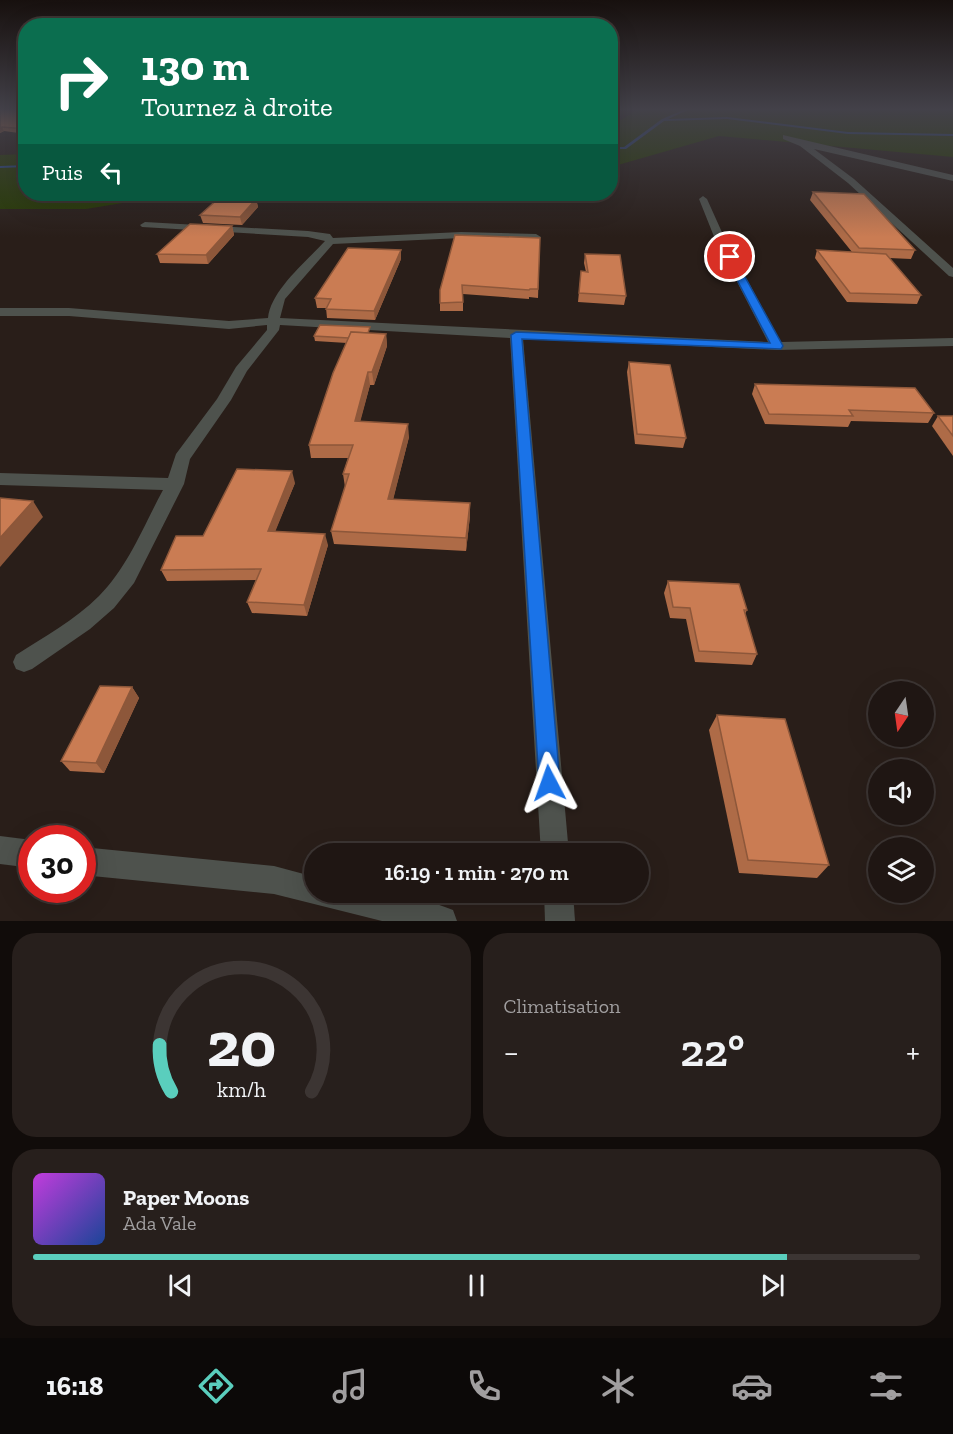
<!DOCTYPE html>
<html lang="fr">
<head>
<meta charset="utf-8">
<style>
  body { margin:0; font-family:"Zilla Slab",serif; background:#271f1c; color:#f1f3f6; height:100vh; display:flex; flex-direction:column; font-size:22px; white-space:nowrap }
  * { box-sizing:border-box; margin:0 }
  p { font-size:20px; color:#a19fa0 }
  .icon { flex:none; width:33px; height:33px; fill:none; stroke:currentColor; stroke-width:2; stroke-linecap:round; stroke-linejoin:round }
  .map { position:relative; height:921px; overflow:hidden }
  .sheet { display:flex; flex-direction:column; gap:12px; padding:12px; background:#110c0a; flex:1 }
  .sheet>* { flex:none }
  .banner { position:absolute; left:18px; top:18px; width:600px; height:183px; border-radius:24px; box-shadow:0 6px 24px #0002,0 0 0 2px #3c3533; background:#0b6e4f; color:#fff; overflow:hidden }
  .needle { width:39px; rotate:193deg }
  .fabs { position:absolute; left:868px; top:681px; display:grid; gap:12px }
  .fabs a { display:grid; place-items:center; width:66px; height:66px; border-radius:50%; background:#1f1613; box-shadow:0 6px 24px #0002,0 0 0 2px #3c3533; font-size:30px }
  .speed { position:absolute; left:18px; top:825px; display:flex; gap:12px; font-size:30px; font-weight:700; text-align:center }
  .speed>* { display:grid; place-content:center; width:78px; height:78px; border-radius:50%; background:#1f1613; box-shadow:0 6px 24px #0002,0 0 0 2px #3c3533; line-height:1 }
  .speed .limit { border:9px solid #d22; background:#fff; color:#111 }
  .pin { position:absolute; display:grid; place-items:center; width:51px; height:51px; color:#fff; margin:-26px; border:3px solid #fff; border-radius:50%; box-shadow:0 2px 6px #0007 }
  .me { position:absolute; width:66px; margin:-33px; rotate:356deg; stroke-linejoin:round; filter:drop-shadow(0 0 4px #0008) }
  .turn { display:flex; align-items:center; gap:21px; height:126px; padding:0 24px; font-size:27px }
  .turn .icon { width:78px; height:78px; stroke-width:2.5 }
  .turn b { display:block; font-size:42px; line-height:51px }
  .then { display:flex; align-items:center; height:57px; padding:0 24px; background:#0003; gap:12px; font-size:22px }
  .big { font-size:45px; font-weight:600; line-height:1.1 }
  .sheet .widget { flex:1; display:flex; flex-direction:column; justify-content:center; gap:9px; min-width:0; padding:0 21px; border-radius:24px; background:#271f1c }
  .sheet .dial { align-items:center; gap:0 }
  .dial svg { height:156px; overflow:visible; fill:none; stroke:#3c3533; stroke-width:7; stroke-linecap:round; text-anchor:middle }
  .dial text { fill:#f1f3f6; stroke:none }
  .song { display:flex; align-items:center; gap:18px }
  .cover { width:72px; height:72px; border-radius:9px; background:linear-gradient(135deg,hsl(290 70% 55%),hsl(220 70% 35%)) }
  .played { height:6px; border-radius:3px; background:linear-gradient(90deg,#5acebd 85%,#3c3533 85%) }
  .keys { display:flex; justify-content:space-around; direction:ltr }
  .heat { display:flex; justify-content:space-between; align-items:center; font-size:33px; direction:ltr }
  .sheet .tiles { flex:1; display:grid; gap:12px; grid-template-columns:1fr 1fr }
  .widget:last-child { grid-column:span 2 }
  .trip { position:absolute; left:304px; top:843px; width:345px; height:60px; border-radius:30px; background:#1f1613; box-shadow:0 6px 24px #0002,0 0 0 2px #3c3533; font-weight:600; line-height:60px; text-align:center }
  .dock { display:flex; height:96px; justify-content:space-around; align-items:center; background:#0c0908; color:#a19fa0 }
  .dock .icon { width:42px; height:42px }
  .dock .current { color:#5acebd }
  .dock b { font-size:27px; color:#f1f3f6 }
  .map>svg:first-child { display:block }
</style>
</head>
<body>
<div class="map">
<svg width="953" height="921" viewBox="0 0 953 921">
  <rect width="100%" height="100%" fill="#291e19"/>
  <g fill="#273b02">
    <path d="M640 108H953V157L719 136 611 167V126Z"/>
    <path d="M25 154 26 194H178L86 209H0V155Z"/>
  </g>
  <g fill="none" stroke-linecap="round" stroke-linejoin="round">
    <g fill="#2a4988" fill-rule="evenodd">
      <path d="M688 108H692L668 119 727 117 848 132 953 134V136L848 134 727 119 664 121 626 149H610V147H624L662 119Z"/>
      <path d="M26 165V167L0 168V166Z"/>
    </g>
    <g fill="#4e524d" fill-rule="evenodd">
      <path d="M783 135 953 175V181L814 149 854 179 953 268V277L949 276 848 183 800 146 783 139Z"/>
      <path d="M703 196 707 199 725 239 781 342 953 338V346L777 350 523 338 569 854H541L510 338 280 325 279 330 247 371 231 400 190 459 184 484 134 583 114 608 90 629 32 669 24 672 16 669 13 662 16 655C44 637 75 620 99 596 128 567 144 525 163 490L0 485V473L168 478 176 454 217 399 236 367 267 330V325L229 329 69 316H0V308H69L229 321 268 318C271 290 306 262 325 241L308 237 142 227 140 225 145 222 308 231 330 234 333 238 461 232 536 234 541 237 540 239 461 238 333 244 285 299 280 318 768 342 715 239 699 199Z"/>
      <path d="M0 836 32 840V868L0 864Z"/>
      <path d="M82 847 274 866 315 877V892C364 892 406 891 453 910L457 921H382L274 894 82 875Z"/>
      <path d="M544 892H573L575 921H545Z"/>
    </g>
  </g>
  <g fill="#ae6b47">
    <path d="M0 108H26V134L4 131 0 133Z"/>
    <path d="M813 192 915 250 911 259 889 258 921 295 917 304 847 302 815 258 817 250 852 252 810 200Z"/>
    <path d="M256 199 258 207 242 225 203 223 200 215Z"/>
    <path d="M232 226 234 235 208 264 160 263 157 254Z"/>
    <path d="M540 238 538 298 529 297V299L463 294V311H440V290Z"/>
    <path d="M585 254 626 296 624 305 578 302 581 271 586 272 584 263Z"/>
    <path d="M401 259 375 320 327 318 326 308H317L315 298Z"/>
    <path d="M371 333 386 334 387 346 374 385H370L360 421 409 437 393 499 470 516 466 551 334 544 331 531 345 487 343 474 348 458H311L309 445 347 343 315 341 314 336Z"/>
    <path d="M629 362 686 438 683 448 635 444 627 372Z"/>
    <path d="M755 384 934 413 928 423 851 421 848 427 765 424 752 394Z"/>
    <path d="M938 416H953V456L932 426Z"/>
    <path d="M295 483 275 531 328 545 307 616 252 613 247 602 256 580 167 581 161 570 203 536Z"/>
    <path d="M668 581 747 610 745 614 757 654 752 665 695 662 686 619 670 618 664 593Z"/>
    <path d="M132 687 139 698 104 773 70 771 61 761Z"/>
    <path d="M717 715 829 865 817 878 739 873 709 730Z"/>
  </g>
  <g fill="#8d573a">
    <path d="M2 127 4 131 0 133V128Z"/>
    <path d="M256 199 258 207 242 225 240 217Z"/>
    <path d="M232 226 234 235 208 264 206 255Z"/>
    <path d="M401 250V259L375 320 374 311Z"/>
    <path d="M386 334 387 346 374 385 372 372Z"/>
    <path d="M368 372 370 385 357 434 355 421Z"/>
    <path d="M408 424 409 437 390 512 388 499Z"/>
    <path d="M292 471 295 483 271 542 268 531Z"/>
    <path d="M33 501 43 517 0 567V538Z"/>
    <path d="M470 503V516L466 551V538Z"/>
    <path d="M325 534 328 545 307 616 304 605Z"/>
    <path d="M132 687 139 698 104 773 96 763Z"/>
  </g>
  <g fill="#ca7c53" stroke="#8d573a" stroke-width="1.5">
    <path d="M0 108H26V129L2 127 0 128Z"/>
    <path d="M813 192 864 194 915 250 859 248Z"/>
    <path d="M220 197 256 199 240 217 200 215Z"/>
    <path d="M190 224 232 226 206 255 157 254Z"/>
    <path d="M455 235 540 238 538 289H530L529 290 462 285 463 302 440 303V290Z"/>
    <path d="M348 248 401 250 374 311 326 309 331 299 315 298Z"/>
    <path d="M817 250 886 254 921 295 850 293Z"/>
    <path d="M585 254 620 255 626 296 579 293 581 271 588 272Z"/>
    <path d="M320 325 370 327 368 333 351 332 349 338 314 336Z"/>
    <path d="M351 332 386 334 372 372H368L355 421 408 424 388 499 470 503 466 538 331 531 349 474H343L353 445H309L333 373Z"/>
    <path d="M629 362 670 365 686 438 637 434Z"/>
    <path d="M755 384 915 388 934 413 849 410 853 416 769 414Z"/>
    <path d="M938 416H953V436Z"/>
    <path d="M237 469 292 471 268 531 325 534 304 605 247 602 261 569 161 570 176 536H203Z"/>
    <path d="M0 498 33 501 0 538Z"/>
    <path d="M668 581 739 584 747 610H744L757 654 699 651 690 608 673 607Z"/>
    <path d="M100 686 132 687 96 763 61 761Z"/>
    <path d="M717 715 785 719 829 865 748 860Z"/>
  </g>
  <linearGradient id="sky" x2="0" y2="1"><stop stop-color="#17100e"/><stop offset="0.46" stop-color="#434149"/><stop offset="1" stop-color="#434149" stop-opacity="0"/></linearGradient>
  <rect width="953" height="237" fill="url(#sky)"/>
  <path fill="#1a73e8" stroke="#114b97" stroke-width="1.5" d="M727 255 734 257 783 346 781 349 522 339 560 783 557 790 549 794 542 790 539 783 511 335 516 332 770 343 725 257Z"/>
</svg>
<div class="fabs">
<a><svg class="needle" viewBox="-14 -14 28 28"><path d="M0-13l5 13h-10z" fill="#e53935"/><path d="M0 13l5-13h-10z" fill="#a19fa0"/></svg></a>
<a><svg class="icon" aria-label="sound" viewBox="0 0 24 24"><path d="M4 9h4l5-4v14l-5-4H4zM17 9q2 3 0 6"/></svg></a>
<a><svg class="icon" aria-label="layers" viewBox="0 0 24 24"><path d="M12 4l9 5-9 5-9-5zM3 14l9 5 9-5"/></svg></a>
</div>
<div class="speed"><div class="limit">30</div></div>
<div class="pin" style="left:730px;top:257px;background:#d93025"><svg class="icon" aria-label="arrive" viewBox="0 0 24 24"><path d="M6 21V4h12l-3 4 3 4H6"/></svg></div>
<svg class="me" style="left:549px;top:783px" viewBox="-20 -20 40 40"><path d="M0-17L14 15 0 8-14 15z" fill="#1a73e8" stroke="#fff" stroke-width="4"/></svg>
<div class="trip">16:19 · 1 min · 270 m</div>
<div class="banner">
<div class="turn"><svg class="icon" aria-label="right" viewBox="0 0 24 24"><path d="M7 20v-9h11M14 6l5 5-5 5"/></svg><div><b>130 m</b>Tournez à droite</div></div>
<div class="then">Puis<svg class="icon" aria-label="left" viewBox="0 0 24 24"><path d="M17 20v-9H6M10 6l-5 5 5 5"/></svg></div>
</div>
</div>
<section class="sheet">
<div class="tiles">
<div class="widget dial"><svg viewBox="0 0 100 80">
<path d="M14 69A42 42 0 1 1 86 69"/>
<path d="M14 69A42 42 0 0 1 8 45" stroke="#5acebd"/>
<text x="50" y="56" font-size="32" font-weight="700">20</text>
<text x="50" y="72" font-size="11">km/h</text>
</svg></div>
<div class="widget"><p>Climatisation</p>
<div class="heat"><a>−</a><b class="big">22°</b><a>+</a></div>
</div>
<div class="widget">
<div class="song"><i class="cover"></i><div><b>Paper Moons</b><p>Ada Vale</p></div></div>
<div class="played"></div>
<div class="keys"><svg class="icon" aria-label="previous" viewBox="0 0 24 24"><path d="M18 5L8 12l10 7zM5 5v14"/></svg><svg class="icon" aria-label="pause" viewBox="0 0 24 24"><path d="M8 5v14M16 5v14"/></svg><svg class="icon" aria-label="next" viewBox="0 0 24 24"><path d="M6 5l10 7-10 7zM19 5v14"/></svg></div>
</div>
</div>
</section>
<nav class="dock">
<b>16:18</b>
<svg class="icon current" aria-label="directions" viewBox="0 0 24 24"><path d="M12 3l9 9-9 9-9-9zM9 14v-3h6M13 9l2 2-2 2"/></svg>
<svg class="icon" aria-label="music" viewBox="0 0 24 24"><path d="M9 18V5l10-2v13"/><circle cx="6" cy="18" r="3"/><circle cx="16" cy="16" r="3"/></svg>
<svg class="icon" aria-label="phone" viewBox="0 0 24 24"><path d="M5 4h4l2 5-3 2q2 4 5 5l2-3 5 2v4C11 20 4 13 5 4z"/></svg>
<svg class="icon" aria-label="climate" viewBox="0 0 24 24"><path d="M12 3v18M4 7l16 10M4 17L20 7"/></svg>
<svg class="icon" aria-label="car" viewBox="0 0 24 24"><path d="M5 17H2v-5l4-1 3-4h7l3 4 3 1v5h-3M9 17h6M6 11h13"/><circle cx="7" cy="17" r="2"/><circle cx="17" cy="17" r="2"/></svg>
<svg class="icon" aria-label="filters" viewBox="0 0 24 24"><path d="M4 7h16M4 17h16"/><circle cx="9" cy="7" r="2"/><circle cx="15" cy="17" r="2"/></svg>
</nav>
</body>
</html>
